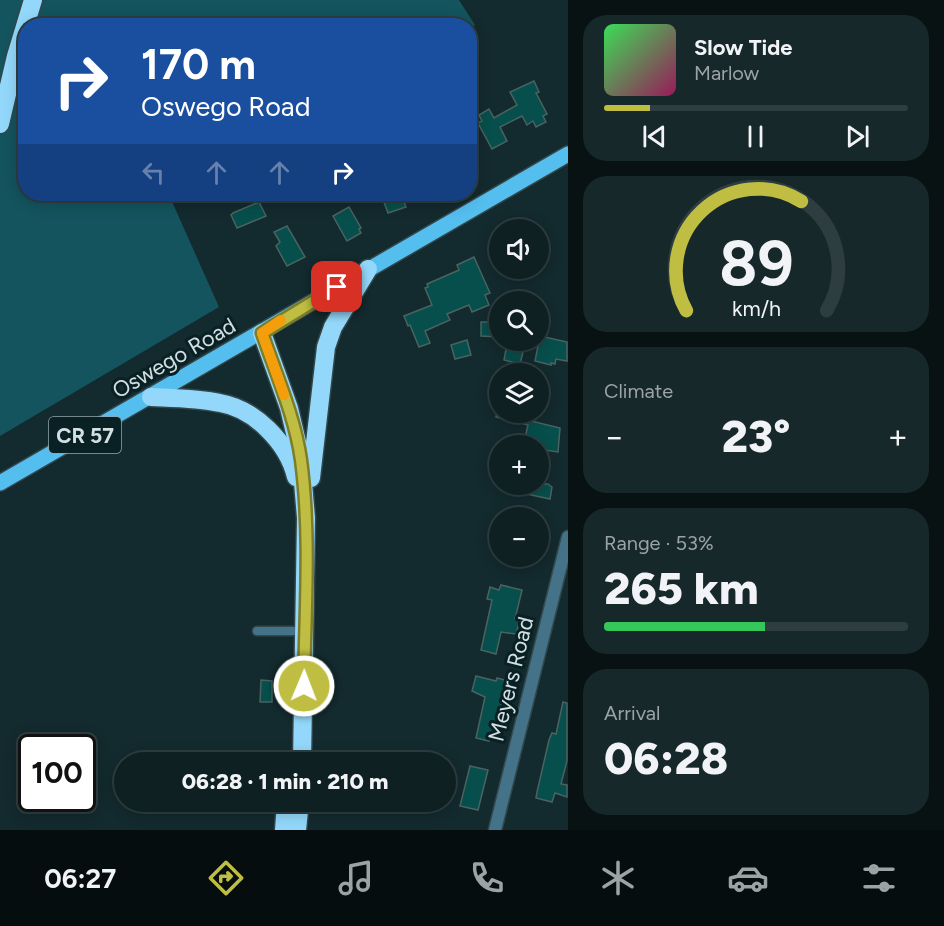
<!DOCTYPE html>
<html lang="en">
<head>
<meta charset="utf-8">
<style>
  body { margin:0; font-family:Figtree,sans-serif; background:#17282a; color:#f1f3f6; height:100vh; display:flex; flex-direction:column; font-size:22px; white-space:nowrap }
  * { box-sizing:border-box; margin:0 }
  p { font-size:20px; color:#9ba3a5 }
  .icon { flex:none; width:33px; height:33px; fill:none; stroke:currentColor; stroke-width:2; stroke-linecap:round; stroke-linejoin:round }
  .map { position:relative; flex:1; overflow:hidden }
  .sheet { display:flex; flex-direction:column; gap:15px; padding:15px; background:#081213; width:376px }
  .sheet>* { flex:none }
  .banner { position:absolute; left:18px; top:18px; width:459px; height:183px; border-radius:24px; box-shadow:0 3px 15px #0003,0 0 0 2px #2e3e40; background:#1a4fa0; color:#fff; overflow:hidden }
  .buttons { position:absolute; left:489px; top:219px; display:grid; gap:12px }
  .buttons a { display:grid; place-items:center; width:60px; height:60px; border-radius:50%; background:#0e2022; box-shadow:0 3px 15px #0003,0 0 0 2px #2e3e40; font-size:30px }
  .speed { position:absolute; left:18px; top:734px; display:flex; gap:12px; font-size:30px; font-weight:700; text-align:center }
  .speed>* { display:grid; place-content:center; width:78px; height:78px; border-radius:50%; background:#0e2022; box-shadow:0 3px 15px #0003,0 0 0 2px #2e3e40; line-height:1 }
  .speed .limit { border:3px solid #111; border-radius:9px; background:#fff; color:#111 }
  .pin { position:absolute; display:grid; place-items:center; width:51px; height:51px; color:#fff; margin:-26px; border-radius:12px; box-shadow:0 3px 9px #0006 }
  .me { position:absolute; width:66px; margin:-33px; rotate:1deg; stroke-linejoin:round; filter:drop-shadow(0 0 4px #0008) }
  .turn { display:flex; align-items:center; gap:21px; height:126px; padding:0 24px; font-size:27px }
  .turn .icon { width:78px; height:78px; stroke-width:2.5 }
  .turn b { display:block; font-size:42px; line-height:51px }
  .lanes { display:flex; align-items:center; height:57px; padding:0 24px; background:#0003; justify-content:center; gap:30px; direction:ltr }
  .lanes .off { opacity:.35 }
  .big { font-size:45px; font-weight:800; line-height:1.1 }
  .sheet .card { flex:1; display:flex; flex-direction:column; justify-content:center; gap:9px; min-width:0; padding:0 21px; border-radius:24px; background:#17282a }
  .sheet .dial { align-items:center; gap:0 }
  .dial svg { height:156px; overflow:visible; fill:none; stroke:#2e3e40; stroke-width:7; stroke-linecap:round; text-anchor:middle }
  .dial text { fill:#f1f3f6; stroke:none }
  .song { display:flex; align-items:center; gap:18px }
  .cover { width:72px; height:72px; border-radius:9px; background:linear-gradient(135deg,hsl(130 70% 55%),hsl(330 70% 35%)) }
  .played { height:6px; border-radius:3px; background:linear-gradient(90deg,#bfbe42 15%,#2e3e40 15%) }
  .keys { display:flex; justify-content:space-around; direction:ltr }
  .heat { display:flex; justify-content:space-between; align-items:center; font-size:33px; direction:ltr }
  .charge { height:9px; border-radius:4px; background:linear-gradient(90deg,#34c759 53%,#2e3e40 0) }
  .trip { position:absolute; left:114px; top:752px; width:342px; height:60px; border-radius:30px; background:#0e2022; box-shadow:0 3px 15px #0003,0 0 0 2px #2e3e40; font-weight:800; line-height:60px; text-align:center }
  .menu { display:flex; height:96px; justify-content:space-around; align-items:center; background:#060d0e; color:#9ba3a5 }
  .menu .icon { width:42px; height:42px }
  .menu .on { color:#bfbe42 }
  .menu b { font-size:27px; color:#f1f3f6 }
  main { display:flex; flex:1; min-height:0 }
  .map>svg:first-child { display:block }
</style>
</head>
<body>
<main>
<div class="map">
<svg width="568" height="830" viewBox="0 0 568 830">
  <rect width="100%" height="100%" fill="#132a2e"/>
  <path fill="#13545e" d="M0 0H459L475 25 470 28V26H26V194H175L170 197 219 307 0 436Z"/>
  <g fill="#074f4c" stroke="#4a6361" stroke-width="1.5">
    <path d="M534 81 539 92 536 93 547 114 543 116 546 122 536 127 533 121 527 125 522 116 500 127 507 141 492 149 478 123 482 121 479 115 489 109 494 118 517 105 510 92Z"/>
    <path d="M381 194H401L406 207 388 213Z"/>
    <path d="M259 202 266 216 237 228 231 215 233 213Z"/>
    <path d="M349 207 361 228 359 229 361 233 347 241 333 216Z"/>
    <path d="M287 226 305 257 287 266 276 246 280 242 274 232Z"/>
    <path d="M474 257 490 293 485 295 489 305 472 312 469 305 447 314 450 320 425 331 430 343 419 347 410 325 408 326 404 316 432 305 425 288 428 287 427 284 459 270 457 265Z"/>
    <path d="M481 322H498V337L481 336Z"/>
    <path d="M540 336 567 342V361L556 359 555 364 551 363V365L535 361Z"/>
    <path d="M467 340 471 355 455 359 451 345Z"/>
    <path d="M507 344 524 348 520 364 504 360Z"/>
    <path d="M497 412H533L531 421 560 428 558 452 538 449V446H523L528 425 496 417Z"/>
    <path d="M505 484H548L552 487 550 499 504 489Z"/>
    <path d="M501 585 522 590 515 619 520 620 516 634 501 632 496 654 481 650 492 600 487 599 490 587 499 590Z"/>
    <path d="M476 676 496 681 497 678 508 681 499 712H502L497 734 491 732 489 741 476 738 485 697 472 691Z"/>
    <path d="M261 680 272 681V702H260Z"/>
    <path d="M563 702 567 703V761L561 784 567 785V797L555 793 552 802 536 798 537 792 549 740 552 733 556 734Z"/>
    <path d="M470 766 488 770 478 810 460 806Z"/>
  </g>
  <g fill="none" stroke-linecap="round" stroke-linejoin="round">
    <g stroke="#32474b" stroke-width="11">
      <path id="service" d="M257 631H305"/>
    </g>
    <g stroke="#32474b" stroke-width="15">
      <path id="minor" d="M495 830 568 537"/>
    </g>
    <g stroke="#32474b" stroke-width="18">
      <path id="primary" d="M0 483 568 154"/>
    </g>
    <g stroke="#32474b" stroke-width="21">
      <g id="motorway">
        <path d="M0 124 16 56 33 0"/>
        <path d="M262 333 289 408 301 459 306 518 302 762"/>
        <path d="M151 397C174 398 198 398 220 403 255 409 288 443 296 477"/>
        <path d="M311 478 326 347 333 327 368 269"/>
        <path d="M284 830 286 801"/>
        <path d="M297 830 300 801"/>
      </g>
    </g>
    <use href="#service" stroke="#437289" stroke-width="8"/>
    <use href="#minor" stroke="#437289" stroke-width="12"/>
    <use href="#primary" stroke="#54beef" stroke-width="15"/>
    <use href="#motorway" stroke="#93d8fa" stroke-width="18"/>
  </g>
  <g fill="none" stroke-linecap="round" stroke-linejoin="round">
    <g stroke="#7c7c2b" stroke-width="15">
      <path id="route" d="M304 686C305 612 311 535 301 460 295 417 276 374 262 333L337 287"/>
    </g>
    <use href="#route" stroke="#bfbe42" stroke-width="10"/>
    <path stroke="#f59e0b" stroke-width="10" d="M281 320 262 333 284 395"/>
  </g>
  <g text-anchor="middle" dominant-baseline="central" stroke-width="6" stroke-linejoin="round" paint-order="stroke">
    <rect fill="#092024" stroke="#96a6aa" stroke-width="1.5" x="49" y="417" width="72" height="36" rx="4.5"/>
    <g font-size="21" font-weight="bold" fill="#d3e0e3">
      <text x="85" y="435">CR 57</text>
    </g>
    <g font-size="22" fill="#d3e0e3" stroke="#092024">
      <text transform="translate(174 358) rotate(-30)">Oswego Road</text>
      <text transform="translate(511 679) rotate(-76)">Meyers Road</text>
    </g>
  </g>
</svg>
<div class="buttons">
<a><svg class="icon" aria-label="sound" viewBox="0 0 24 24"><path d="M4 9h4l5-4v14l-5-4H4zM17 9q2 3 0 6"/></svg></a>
<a><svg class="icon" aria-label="search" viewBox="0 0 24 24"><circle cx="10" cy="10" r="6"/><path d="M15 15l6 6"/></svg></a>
<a><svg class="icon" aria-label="layers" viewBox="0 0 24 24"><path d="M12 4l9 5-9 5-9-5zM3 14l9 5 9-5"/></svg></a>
<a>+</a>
<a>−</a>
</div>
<div class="speed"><div class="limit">100</div></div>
<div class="pin" style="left:337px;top:287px;background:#d93025"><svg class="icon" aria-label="arrive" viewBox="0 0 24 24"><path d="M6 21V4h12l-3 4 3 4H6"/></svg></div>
<svg class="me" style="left:304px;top:686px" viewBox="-20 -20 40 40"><circle r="17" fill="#bfbe42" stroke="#fff" stroke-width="3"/><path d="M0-11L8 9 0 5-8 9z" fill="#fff"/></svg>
<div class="trip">06:28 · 1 min · 210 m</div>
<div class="banner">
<div class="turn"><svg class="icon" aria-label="right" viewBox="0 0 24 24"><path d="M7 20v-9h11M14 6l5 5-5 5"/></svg><div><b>170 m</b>Oswego Road</div></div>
<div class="lanes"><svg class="icon off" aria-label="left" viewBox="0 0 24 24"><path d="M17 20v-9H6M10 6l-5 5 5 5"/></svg><svg class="icon off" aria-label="ahead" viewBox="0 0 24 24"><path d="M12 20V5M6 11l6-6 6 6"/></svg><svg class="icon off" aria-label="ahead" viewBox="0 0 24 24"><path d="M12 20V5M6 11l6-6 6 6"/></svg><svg class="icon" aria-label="right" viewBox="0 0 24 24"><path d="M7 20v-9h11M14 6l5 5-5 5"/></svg></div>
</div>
</div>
<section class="sheet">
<div class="card">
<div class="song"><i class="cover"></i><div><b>Slow Tide</b><p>Marlow</p></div></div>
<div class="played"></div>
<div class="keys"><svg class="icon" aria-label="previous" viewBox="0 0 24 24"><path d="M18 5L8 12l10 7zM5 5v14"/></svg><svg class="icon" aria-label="pause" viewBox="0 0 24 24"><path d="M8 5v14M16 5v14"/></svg><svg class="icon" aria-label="next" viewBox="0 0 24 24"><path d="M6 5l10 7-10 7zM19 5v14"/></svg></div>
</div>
<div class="card dial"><svg viewBox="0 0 100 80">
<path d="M14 69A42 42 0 1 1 86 69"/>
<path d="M14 69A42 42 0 0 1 73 13" stroke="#bfbe42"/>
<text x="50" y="56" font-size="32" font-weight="700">89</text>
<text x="50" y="72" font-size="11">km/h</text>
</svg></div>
<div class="card"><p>Climate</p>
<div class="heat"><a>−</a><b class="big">23°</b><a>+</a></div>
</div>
<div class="card"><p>Range · 53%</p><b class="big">265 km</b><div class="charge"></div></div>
<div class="card"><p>Arrival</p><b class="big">06:28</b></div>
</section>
</main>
<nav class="menu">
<b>06:27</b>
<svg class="icon on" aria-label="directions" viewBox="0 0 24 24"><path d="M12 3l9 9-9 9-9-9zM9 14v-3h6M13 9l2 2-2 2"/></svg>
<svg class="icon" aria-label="music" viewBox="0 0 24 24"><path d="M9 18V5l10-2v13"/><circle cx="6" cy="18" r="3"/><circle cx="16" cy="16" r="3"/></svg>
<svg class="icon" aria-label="phone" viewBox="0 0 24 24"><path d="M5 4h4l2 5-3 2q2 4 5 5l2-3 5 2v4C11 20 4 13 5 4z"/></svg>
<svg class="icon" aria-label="climate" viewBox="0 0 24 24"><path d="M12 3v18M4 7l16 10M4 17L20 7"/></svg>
<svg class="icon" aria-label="car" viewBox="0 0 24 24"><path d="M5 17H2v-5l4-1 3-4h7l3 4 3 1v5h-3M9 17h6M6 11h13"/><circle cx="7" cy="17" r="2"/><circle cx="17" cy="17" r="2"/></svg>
<svg class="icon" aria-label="filters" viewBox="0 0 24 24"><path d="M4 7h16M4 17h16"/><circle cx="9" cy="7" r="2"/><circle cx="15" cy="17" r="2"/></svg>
</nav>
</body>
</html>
